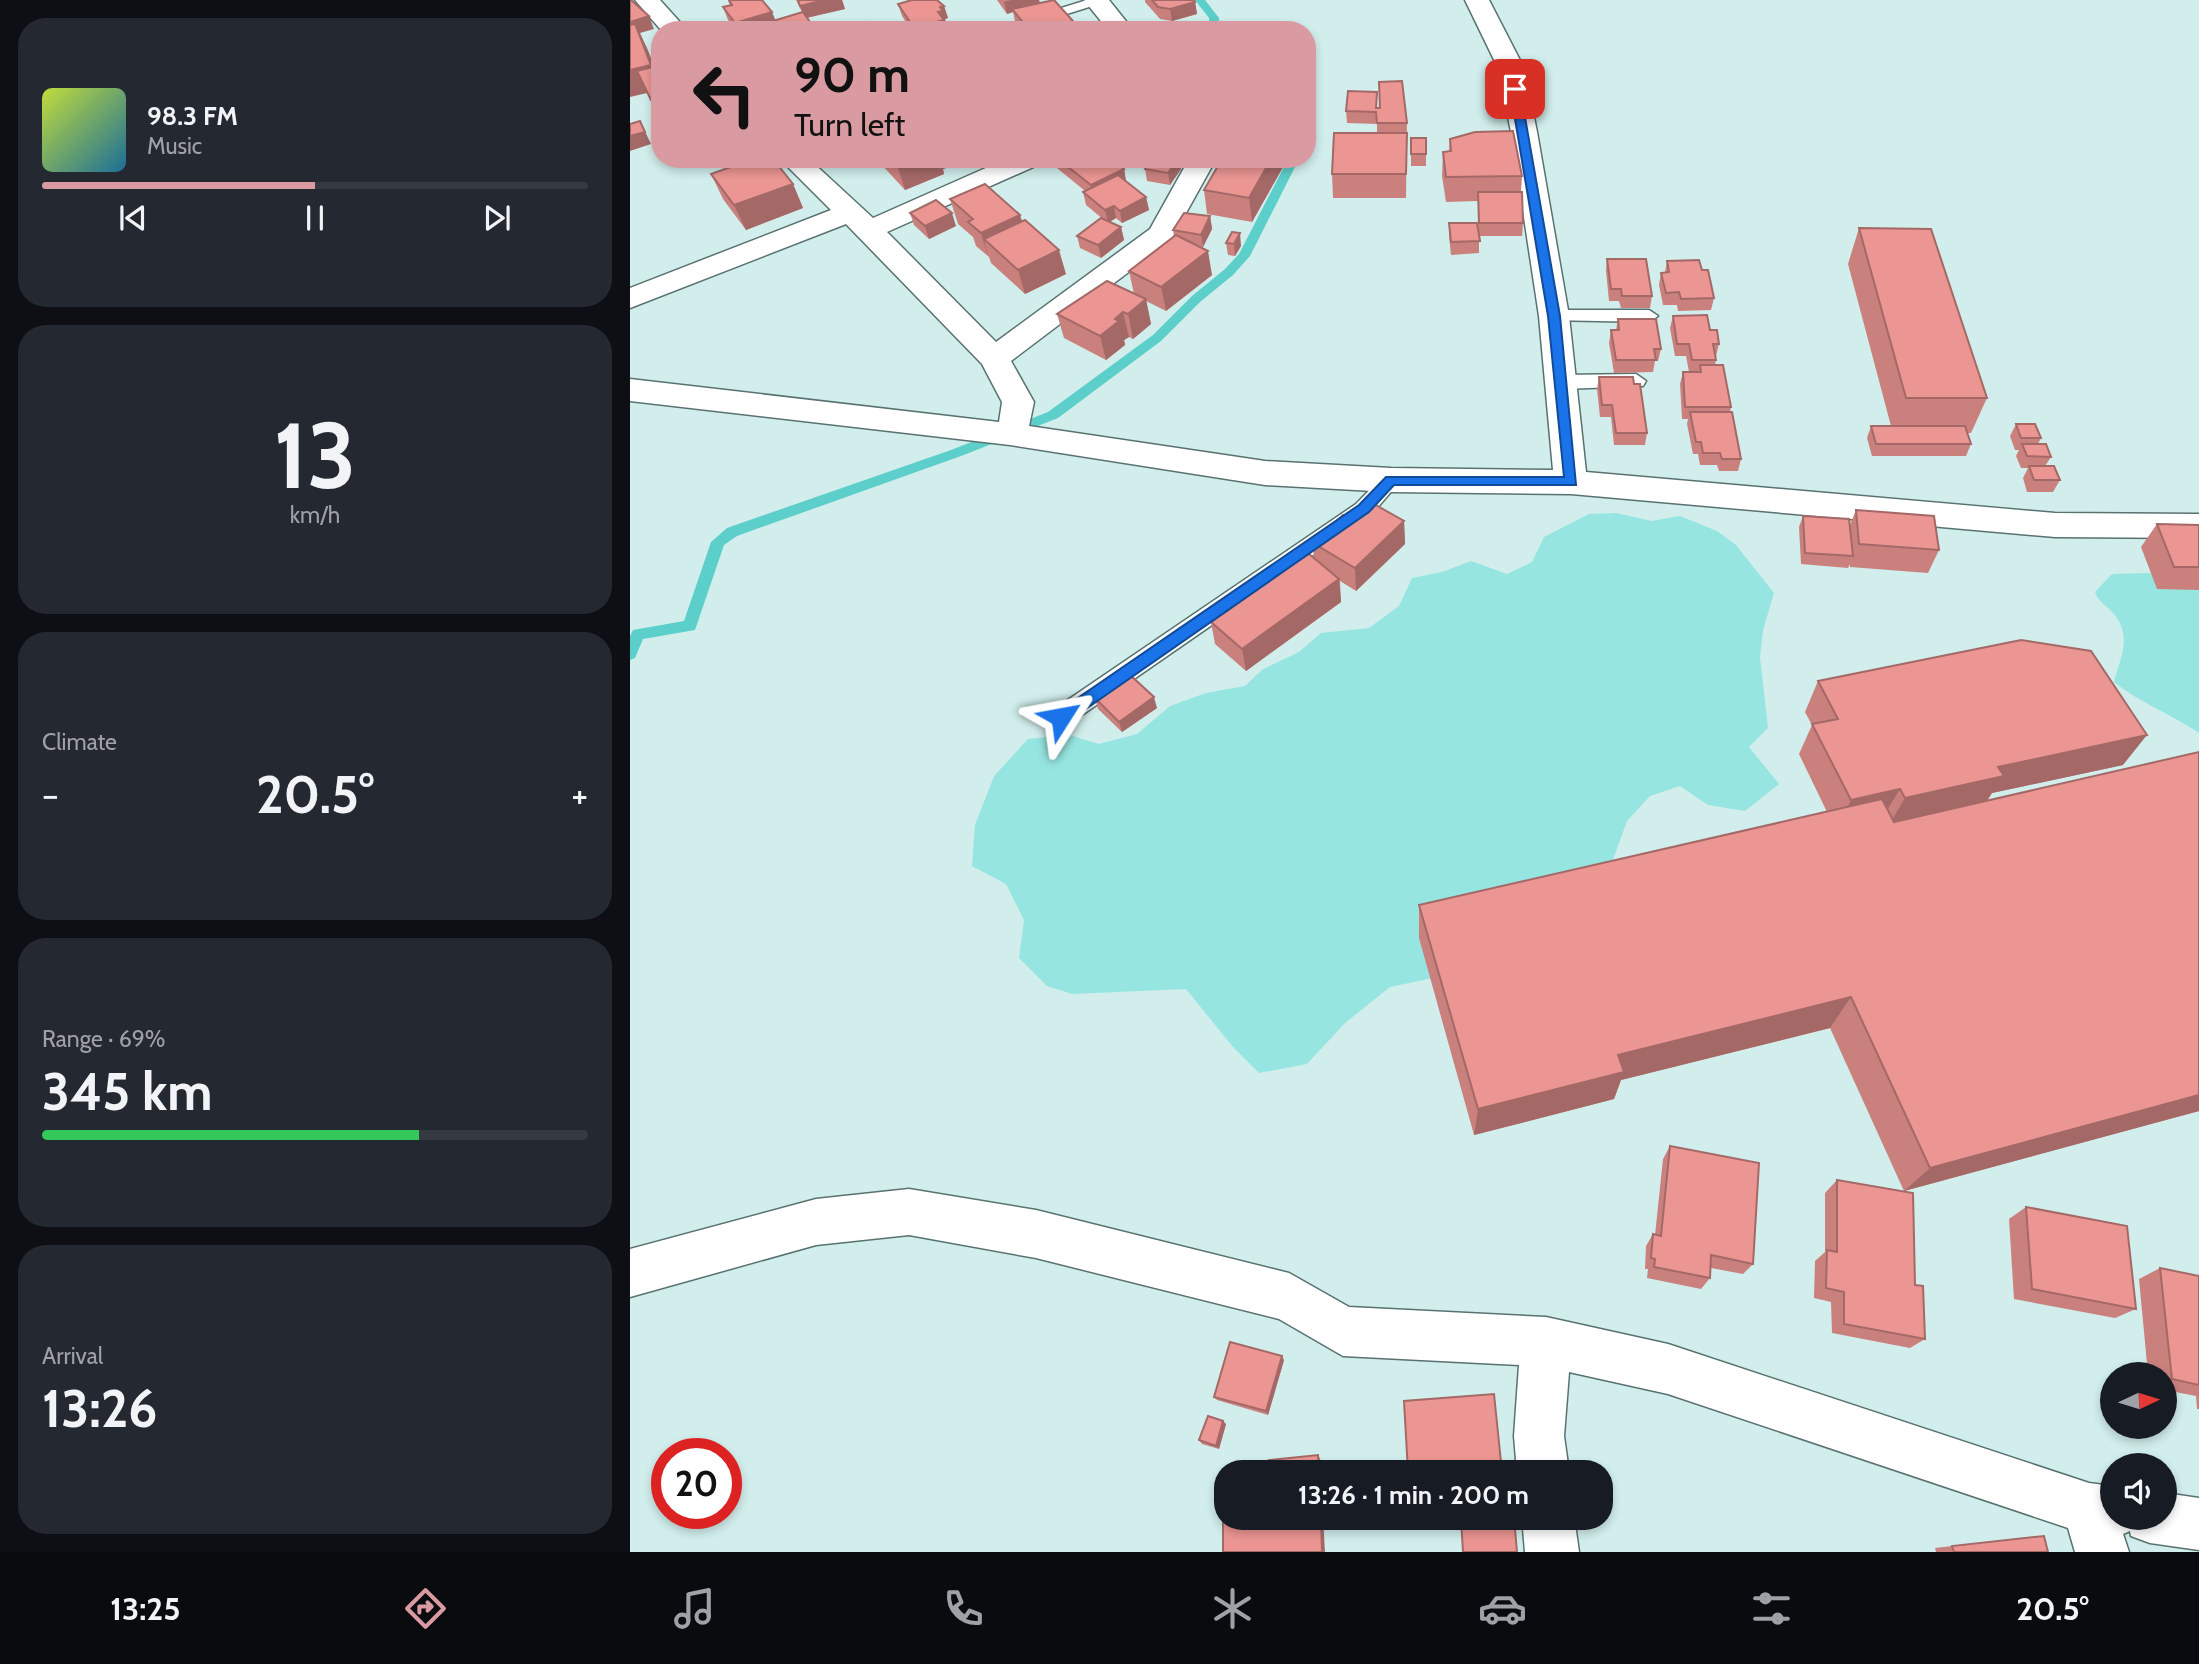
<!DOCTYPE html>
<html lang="en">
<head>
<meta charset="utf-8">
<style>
  body { margin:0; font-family:Cabin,sans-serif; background:#242831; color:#f1f3f6; height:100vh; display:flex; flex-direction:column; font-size:26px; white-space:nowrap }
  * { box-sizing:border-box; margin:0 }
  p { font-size:23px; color:#9ea1a6 }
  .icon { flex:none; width:38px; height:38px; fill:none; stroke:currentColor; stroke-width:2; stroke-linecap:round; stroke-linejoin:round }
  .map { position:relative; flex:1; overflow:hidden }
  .sheet { display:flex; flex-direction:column; gap:18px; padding:18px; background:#0d0f14; width:630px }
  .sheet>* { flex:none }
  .guide { position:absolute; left:21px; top:21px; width:665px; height:147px; border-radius:28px; box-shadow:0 4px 10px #0003; background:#da9aa2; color:#111; overflow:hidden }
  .needle { width:46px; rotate:86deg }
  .buttons { position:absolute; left:1470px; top:1362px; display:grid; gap:14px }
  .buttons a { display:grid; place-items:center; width:77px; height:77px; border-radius:50%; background:#171b24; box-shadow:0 4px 10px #0003; font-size:35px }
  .speed { position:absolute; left:21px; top:1438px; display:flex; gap:14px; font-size:35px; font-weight:700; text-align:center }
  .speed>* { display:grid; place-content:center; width:91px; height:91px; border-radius:50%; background:#171b24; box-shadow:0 4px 10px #0003; line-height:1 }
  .speed .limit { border:10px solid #d22; background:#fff; color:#111 }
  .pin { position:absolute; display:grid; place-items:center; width:60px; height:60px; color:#fff; margin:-30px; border-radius:14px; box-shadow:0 4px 10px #0006 }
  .me { position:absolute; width:77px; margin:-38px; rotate:56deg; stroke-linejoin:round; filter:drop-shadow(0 0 5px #0008) }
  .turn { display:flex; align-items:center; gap:24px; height:147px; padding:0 28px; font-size:32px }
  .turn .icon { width:91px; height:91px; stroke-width:2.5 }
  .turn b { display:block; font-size:49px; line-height:60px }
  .big { font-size:52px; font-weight:700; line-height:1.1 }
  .sheet .widget { flex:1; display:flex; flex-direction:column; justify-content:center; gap:10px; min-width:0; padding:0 24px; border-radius:28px; background:#242831 }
  .sheet .dial { align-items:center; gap:0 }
  .dial b { font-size:91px; line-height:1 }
  .song { display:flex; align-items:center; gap:21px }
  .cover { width:84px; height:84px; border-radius:10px; background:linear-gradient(135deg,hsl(70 70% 55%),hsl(200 70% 35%)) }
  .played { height:7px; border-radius:4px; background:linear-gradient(90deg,#da9aa2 50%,#363941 50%) }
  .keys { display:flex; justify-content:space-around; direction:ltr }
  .heat { display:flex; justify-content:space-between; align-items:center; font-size:38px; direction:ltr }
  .charge { height:10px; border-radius:5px; background:linear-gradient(90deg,#34c759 69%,#363941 0) }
  .trip { position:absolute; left:584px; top:1460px; width:399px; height:70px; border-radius:28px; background:#171b24; box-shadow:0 4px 10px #0003; font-weight:700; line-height:70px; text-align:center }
  .tab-bar { display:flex; height:112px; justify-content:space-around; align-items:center; background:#090b0e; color:#9ea1a6 }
  .tab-bar .icon { width:49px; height:49px }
  .tab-bar .active { color:#da9aa2 }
  .tab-bar b { font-size:32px; color:#f1f3f6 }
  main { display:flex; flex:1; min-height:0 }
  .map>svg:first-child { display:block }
</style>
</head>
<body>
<main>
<section class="sheet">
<div class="widget">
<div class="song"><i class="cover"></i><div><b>98.3 FM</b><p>Music</p></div></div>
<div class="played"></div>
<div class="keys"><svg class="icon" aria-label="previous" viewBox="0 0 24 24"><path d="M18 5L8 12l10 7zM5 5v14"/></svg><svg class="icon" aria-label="pause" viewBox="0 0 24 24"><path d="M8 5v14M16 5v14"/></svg><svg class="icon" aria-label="next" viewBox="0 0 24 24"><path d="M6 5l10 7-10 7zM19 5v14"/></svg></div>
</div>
<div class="widget dial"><b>13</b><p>km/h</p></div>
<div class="widget"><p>Climate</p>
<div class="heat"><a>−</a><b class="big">20.5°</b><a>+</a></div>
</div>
<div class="widget"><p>Range · 69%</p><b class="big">345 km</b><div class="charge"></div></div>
<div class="widget"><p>Arrival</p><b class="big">13:26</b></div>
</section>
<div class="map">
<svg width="1569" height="1552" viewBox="0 0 1569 1552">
  <rect width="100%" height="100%" fill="#d1eeec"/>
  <g fill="#96e5e0">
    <path d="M986 513 1022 521 1050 516 1087 531 1106 545 1144 593 1133 630 1130 657 1138 728 1119 747 1149 784 1115 811 1078 805 1050 786 1020 796 997 821 978 873 822 974 760 987 715 1023 677 1064 629 1073 603 1047 556 989 442 994 417 986 389 958 394 920 376 884 342 866 345 825 364 776 398 739 439 735 469 744 507 734 540 706 576 693 615 686 633 669 669 652 691 633 739 628 769 606 782 578 812 572 841 561 877 574 902 562 914 537 959 514Z"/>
    <path d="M1519 573 1569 588V733C1541 714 1510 703 1484 682 1490 659 1501 640 1487 618 1480 607 1470 605 1465 592L1482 574Z"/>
  </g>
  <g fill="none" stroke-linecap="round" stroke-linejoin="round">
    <g fill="#5ccfca" fill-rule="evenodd">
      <path d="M565 0H575L589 18 590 30H580L579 18Z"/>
      <path d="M658 159H669L620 256 603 275 570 302 531 341 428 418 331 456 107 536 94 545 65 630 13 639 5 658 0 660V636L3 630 54 621 81 542 97 528 321 450 418 412 523 335 562 296 595 269 609 254Z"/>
    </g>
    <g stroke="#587270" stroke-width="3">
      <g id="lane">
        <path d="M457 0 475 2 386 30H360Z"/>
        <path d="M924 310H1019L1028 316 1019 322 917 320 915 316 917 312Z"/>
        <path d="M1006 374 1016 381 1013 386 933 389 923 382 933 375Z"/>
        <path d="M761 472 768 475 771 480 742 514 439 724 431 727 423 724 419 717 423 710 726 504 754 475Z"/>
      </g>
    </g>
    <g stroke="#587270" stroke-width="3">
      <g id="street">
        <path d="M5 0H30L57 30H31Z"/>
        <path d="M454 0H479L503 30H478Z"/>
        <path d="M835 0H859L894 68 907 132 939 316 956 472 1425 513 1569 514V538L1425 537 941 494 761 492 635 485 380 445 0 401V379L369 422 372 402 352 364 216 224 0 308V288L201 210 150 159H179L243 218 376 159H412L408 165 257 232 366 342 520 229 559 159H586L541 240 381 361 404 402 399 426 635 461 761 468 923 470 909 316 881 132 868 68Z"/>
        <path d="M279 1189 406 1210 659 1273 719 1307 916 1317 1038 1344 1459 1483 1482 1486V1517H1535V1493L1569 1498V1550L1520 1543 1501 1536 1500 1531 1493 1534 1499 1552H1445L1438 1528 1038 1394 939 1372 934 1436 939 1472H887L884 1436 889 1365 713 1356 649 1319 406 1258 279 1235 186 1245 0 1297V1249L186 1199Z"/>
        <path d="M892 1517H944L949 1552H895Z"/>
      </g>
    </g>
    <use href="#lane" fill="#fff" fill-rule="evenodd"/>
    <use href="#street" fill="#fff" fill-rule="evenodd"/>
  </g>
  <g fill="#ca817e">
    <path d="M98 0H132L145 21 172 12 166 0H212L215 9 177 18 182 25 184 30H135V28L128 30H106L98 20 93 7 100 6Z"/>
    <path d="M367 0H409L410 3 443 21 444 30H387L383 12 377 14Z"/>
    <path d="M515 0H564L565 2 567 14 542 21 530 19 515 2Z"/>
    <path d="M268 4 314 6 318 18 315 19 317 30H281L272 16Z"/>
    <path d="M747 108 777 123 776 198H703L702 174 747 133V124L717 123 716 111Z"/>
    <path d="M781 138 796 154V166H781Z"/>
    <path d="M820 139 892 176 891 192 893 223 892 236H849V253L821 255 819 236V223L848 227V201L816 202 812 176 813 152 819 151Z"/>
    <path d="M249 159H313L316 168 313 169 314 174 275 190 250 163Z"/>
    <path d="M425 159H481L494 169 496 182 516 197 519 210 492 223 486 218 479 222 491 227 494 240 471 258 450 248 447 236 473 219 456 205 453 192 455 191 427 168Z"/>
    <path d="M522 159H550L551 169 540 185 517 181 515 169Z"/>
    <path d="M657 160 622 222 577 214 574 190Z"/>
    <path d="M81 174 163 184 173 208 116 230 93 199Z"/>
    <path d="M320 199 390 215 392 221 436 274 395 294 361 263 359 257 346 246 343 237 328 224Z"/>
    <path d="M280 213 326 226 299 239 284 225Z"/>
    <path d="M580 216 582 229 573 247H570L582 275 536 311 516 301 521 324 503 339 499 337 494 340 495 345 476 360 434 338 427 314 504 294 499 271 544 236 543 230Z"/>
    <path d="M1229 228 1357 398 1341 433H1337L1341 444 1336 456H1242L1237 438 1241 426H1261L1218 264Z"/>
    <path d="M596 243 611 246 605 256 598 255Z"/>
    <path d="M977 259 1022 296 1020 308H991L989 301H979L976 271Z"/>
    <path d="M1037 261 1072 270 1084 298 1081 310 1048 311 1047 305H1033L1029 285 1031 273 1035 272Z"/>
    <path d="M1043 316 1080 330 1089 344 1086 356V360L1085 365 1101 407 1100 412 1111 459 1108 471H1089L1087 465H1070L1068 454H1063L1057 424 1058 419H1052L1050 384 1053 372H1059L1056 356H1045L1040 328Z"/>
    <path d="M988 319 1031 349 1028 361H1025L1023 372 984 373 979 343 981 330H986Z"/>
    <path d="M969 377 1004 384 1017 433 1015 445H984L981 417H970L967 389Z"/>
    <path d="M1386 424 1411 438 1408 444 1421 457 1415 466 1430 480 1423 492H1397L1393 478 1398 468H1391L1386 456 1389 450H1385L1380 436Z"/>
    <path d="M1226 510 1309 550 1298 573 1220 567V564L1218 568 1171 564 1169 527 1173 516 1220 525Z"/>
    <path d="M718 518 774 521 775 544 726 591 710 581 711 602 616 671 585 644 581 622 596 611 595 603 684 559 683 543Z"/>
    <path d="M1527 524 1569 525V590L1527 589 1511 547Z"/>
    <path d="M1188 681 1493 765 1362 793 1357 801 1569 1111 1274 1191 1200 1028 991 1080 984 1099 844 1135 789 938V905L1197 812 1169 754 1182 725 1175 712Z"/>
    <path d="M465 698 527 708 492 732 468 709Z"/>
    <path d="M1040 1146 1123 1264 1113 1274 1081 1268 1080 1278 1071 1289 1017 1278 1018 1269H1015L1016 1246 1023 1234 1025 1235 1033 1159Z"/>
    <path d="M1207 1180 1285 1285 1295 1339 1280 1348 1202 1333 1201 1302 1184 1298 1185 1261 1195 1252V1193Z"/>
    <path d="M1396 1207 1506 1309 1485 1318 1384 1299 1379 1219Z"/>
    <path d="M1530 1268 1569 1276V1409H1567L1566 1396 1535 1390V1374H1518L1509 1279Z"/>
    <path d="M654 1360 638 1415 587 1400 584 1397Z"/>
    <path d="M596 1424 589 1449 572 1444 569 1440Z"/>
    <path d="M1322 1546 1418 1552H1306L1305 1548Z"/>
  </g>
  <g fill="#a46967">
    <path d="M195 0H212L215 9 175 18 170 6Z"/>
    <path d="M381 0H409L410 5 382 9 383 12 377 14 374 2Z"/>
    <path d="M565 2 567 14 542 21 540 9Z"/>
    <path d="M314 6 318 18 315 19 317 30H285L284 28 310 7Z"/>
    <path d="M142 12 147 24H133L135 28 128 30H108L105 23Z"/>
    <path d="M19 16 24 29 10 33 17 48 30 81 17 93 0 97V22Z"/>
    <path d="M443 21 444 30H435L434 24Z"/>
    <path d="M182 25 184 30H165Z"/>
    <path d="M30 98V117L21 100Z"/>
    <path d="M10 121 21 144 0 151V136Z"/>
    <path d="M228 159H246L230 165Z"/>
    <path d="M282 159H313L316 168 313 169 314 174 275 190 267 165Z"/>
    <path d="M548 159H550L551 169 540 185 538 173Z"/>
    <path d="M641 159H656L657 160 622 222 619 198Z"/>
    <path d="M494 169 496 181 463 197 461 185Z"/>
    <path d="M163 184 173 208 116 230 104 205Z"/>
    <path d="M516 197 519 210 492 223 490 211Z"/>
    <path d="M484 206 486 218 478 223 475 210Z"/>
    <path d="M322 213 326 226 299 239 295 226Z"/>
    <path d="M390 215 397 239H354L358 257 351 233Z"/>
    <path d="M580 216 582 229 573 247 571 235Z"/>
    <path d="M491 227 494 240 471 258 468 245Z"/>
    <path d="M610 233 611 246 605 256 604 244Z"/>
    <path d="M429 250 436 274 395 294 388 270Z"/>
    <path d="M578 251 582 275 536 311 531 287Z"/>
    <path d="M516 299 521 324 503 339 498 314Z"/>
    <path d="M493 312 499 337 494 340 495 345 476 360 470 336 485 319Z"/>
    <path d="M774 521 775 544 726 591 725 568Z"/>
    <path d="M709 579 711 602 616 671 612 649Z"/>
    <path d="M524 697 527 708 492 732 489 722Z"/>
    <path d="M1517 735 1493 765 1362 793 1354 805 1258 827 1275 798 1368 767Z"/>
    <path d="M1270 789 1253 817 1206 829 1221 800Z"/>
    <path d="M1221 997 1200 1028 991 1080 984 1099 844 1135 848 1109 988 1055Z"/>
    <path d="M1569 1095V1111L1274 1191 1300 1168Z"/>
    <path d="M652 1356 654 1360 638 1415 636 1411Z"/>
    <path d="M593 1421 596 1424 589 1449 586 1446Z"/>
    <path d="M688 1455 691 1461 692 1472H689Z"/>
    <path d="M691 1517H693L695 1552H692Z"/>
  </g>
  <g fill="#eb9693" stroke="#a46967" stroke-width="2">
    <path d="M0 0H1L19 16 0 22Z"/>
    <path d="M99 0H132L142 12 105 23 93 7 102 5Z"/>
    <path d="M168 0H195L170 6Z"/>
    <path d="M282 0H307L314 6 310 7 313 11 308 12 314 20 284 28 268 4Z"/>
    <path d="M424 0 443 21 434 24 439 30H399L382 9Z"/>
    <path d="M522 0H564L565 2 540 9 528 7Z"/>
    <path d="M173 12 182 25 165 30H138L133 24Z"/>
    <path d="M239 22 245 30H214Z"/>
    <path d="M5 24 21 65 0 70V25Z"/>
    <path d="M30 65V98L21 100 7 71Z"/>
    <path d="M772 81 777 123H747L746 112 716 111 718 91 747 92 746 108H750L749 82Z"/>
    <path d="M10 121 15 132 0 136V124Z"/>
    <path d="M883 131 892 176 816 177 813 152 821 151 820 139 845 132Z"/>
    <path d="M704 133H777L776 174H702Z"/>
    <rect x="781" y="138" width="15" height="16"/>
    <path d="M123 159H143L163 184 104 205 81 174Z"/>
    <path d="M261 159H282L267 165Z"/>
    <path d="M428 159H481L494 169 461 185Z"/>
    <path d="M522 159H548L538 173 515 169Z"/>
    <path d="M592 159H641L619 198 574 190Z"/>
    <path d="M488 175 516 197 490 211 484 206 475 210 453 192Z"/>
    <path d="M355 184 390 215 351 233 338 222 343 219 320 199Z"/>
    <path d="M848 192H892L893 223H849Z"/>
    <path d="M306 200 322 213 295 226 280 213Z"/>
    <path d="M554 213 580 216 571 235 543 230Z"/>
    <path d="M471 218 491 227 468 245 447 236Z"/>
    <path d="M395 220 429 250 388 270 354 239Z"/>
    <path d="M819 223H847L850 241 821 242Z"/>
    <path d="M1229 228 1301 229 1357 398H1276Z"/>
    <path d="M602 232 610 233 604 244 596 243Z"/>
    <path d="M546 235 578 251 531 287 499 271Z"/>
    <path d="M977 259H1016L1022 296H992L991 289H981Z"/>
    <path d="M1069 260 1072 270H1078L1084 298 1051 299 1049 292 1036 293 1031 273 1039 272 1037 261Z"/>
    <path d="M477 281 516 299 498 314 493 312 485 319 489 321 470 336 427 314Z"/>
    <path d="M1077 315 1080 330H1087L1089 344H1083L1086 360H1062L1059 344H1047L1043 316Z"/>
    <path d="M988 319H1026L1031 349H1024L1026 360H986L981 330H989Z"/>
    <path d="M1070 365H1093L1101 407H1055L1053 372H1071Z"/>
    <path d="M969 377H1003L1004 384H1010L1017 433H986L982 405H972Z"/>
    <path d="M1060 412H1102L1111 459H1092L1090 453H1073L1071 442H1066Z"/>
    <path d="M1386 424H1405L1411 438H1391Z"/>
    <path d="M1241 426H1335L1341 444H1246Z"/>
    <path d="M1392 444H1416L1421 457 1397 456Z"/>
    <path d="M1399 466H1424L1430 480H1404Z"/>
    <path d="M737 500 774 521 725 568 683 543 713 515 718 518Z"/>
    <path d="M1226 510 1304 516 1309 550 1229 544Z"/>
    <path d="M1173 516 1219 519 1223 556 1175 553Z"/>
    <path d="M1527 524 1569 525V567H1544Z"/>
    <path d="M673 549 709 579 612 649 581 622 601 608 595 603Z"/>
    <path d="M1391 640 1461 651 1517 735 1368 767 1374 776 1275 798 1270 789 1221 800 1182 724 1208 719 1188 681Z"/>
    <path d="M499 674 524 697 489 722 465 698Z"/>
    <path d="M1569 752V1095L1300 1168 1221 997 988 1055 994 1072 848 1109 789 905 1252 799 1264 822Z"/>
    <path d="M1040 1146 1129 1163 1123 1264 1081 1255 1080 1278 1024 1267 1025 1259 1021 1258 1023 1234 1031 1236Z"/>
    <path d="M1207 1180 1283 1193 1285 1285 1293 1286 1295 1339 1214 1324V1292L1196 1288 1197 1250 1207 1252Z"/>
    <path d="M1396 1207 1497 1226 1506 1309 1402 1289Z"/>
    <path d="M1530 1268 1569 1276V1385L1542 1379Z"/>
    <path d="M600 1342 652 1356 636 1411 584 1397Z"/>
    <path d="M864 1394 872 1472H778L774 1401Z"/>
    <path d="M578 1416 593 1421 586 1446 569 1440Z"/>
    <path d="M688 1455 689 1472H639V1460Z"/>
    <path d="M593 1491H597V1517H691L692 1552H593Z"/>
    <path d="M853 1517H884L887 1552H833L831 1519Z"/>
    <path d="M1414 1536 1418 1552H1324L1322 1546Z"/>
  </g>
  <path fill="#1a73e8" stroke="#114b97" stroke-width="2" d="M885 86 890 89 930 316 946 485H764L739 512 437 722H426V713L729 505 756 477H934L918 316 880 89Z"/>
</svg>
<div class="buttons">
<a><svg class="needle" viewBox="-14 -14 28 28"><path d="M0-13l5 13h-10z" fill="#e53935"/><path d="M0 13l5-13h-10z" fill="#9ea1a6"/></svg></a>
<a><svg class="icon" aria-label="sound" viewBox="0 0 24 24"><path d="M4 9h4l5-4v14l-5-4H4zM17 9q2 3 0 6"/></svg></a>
</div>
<div class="speed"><div class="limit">20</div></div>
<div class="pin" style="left:885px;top:89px;background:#d93025"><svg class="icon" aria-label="arrive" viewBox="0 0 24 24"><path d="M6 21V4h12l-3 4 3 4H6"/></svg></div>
<svg class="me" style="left:431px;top:717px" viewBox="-20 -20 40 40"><path d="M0-17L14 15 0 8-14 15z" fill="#1a73e8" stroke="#fff" stroke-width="4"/></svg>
<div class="trip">13:26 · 1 min · 200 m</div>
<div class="guide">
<div class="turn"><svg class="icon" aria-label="left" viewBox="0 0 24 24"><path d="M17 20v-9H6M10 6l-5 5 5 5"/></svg><div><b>90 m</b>Turn left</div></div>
</div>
</div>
</main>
<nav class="tab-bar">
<b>13:25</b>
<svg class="icon active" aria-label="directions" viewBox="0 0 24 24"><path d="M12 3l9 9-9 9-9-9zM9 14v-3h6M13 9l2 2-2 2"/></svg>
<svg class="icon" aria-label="music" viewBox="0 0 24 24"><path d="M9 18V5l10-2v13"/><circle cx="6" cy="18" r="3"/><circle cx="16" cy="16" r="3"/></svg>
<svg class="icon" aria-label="phone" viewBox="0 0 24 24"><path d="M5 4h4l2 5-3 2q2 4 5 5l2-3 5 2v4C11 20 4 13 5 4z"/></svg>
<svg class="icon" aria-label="climate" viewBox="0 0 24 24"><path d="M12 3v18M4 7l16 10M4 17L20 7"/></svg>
<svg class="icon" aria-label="car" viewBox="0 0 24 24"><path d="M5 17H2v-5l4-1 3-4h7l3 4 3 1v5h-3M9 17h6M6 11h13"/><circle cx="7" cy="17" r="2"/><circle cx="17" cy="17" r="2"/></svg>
<svg class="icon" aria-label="filters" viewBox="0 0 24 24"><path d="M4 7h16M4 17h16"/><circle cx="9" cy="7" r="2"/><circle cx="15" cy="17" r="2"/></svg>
<b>20.5°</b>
</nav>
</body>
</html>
